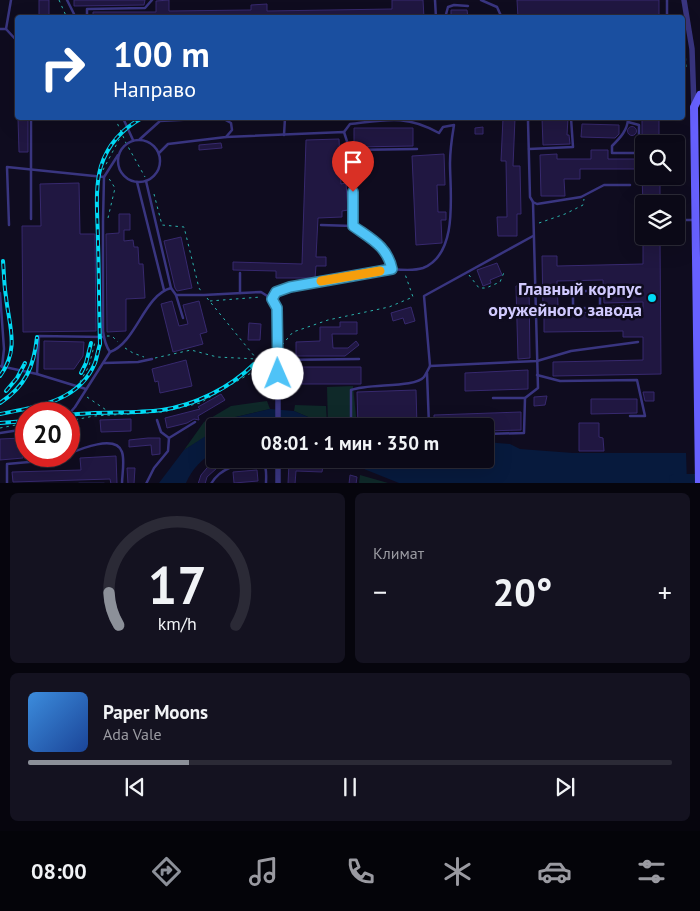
<!DOCTYPE html>
<html lang="ru">
<head>
<meta charset="utf-8">
<style>
  body { margin:0; font-family:"PT Sans",sans-serif; background:#141220; color:#f1f3f6; height:100vh; display:flex; flex-direction:column; font-size:19px; white-space:nowrap }
  * { box-sizing:border-box; margin:0 }
  p { font-size:16px; color:#9a9aa1 }
  .icon { flex:none; width:28px; height:28px; fill:none; stroke:currentColor; stroke-width:2; stroke-linecap:round; stroke-linejoin:round }
  .map { position:relative; height:483px; overflow:hidden }
  .side { display:flex; flex-direction:column; gap:10px; padding:10px; background:#06050d; flex:1 }
  .side>* { flex:none }
  .hud { position:absolute; left:15px; top:15px; width:670px; height:105px; border-radius:5px; box-shadow:0 5px 20px #0002,0 0 0 1px #2b2a36; background:#1a4fa0; color:#fff; overflow:hidden }
  .buttons { position:absolute; left:635px; top:135px; display:grid; gap:10px }
  .buttons a { display:grid; place-items:center; width:50px; height:50px; border-radius:5px; background:#0b0917; box-shadow:0 5px 20px #0002,0 0 0 1px #2b2a36; font-size:25px }
  .speed { position:absolute; left:15px; top:402px; display:flex; gap:10px; font-size:25px; font-weight:700; text-align:center }
  .speed>* { display:grid; place-content:center; width:65px; height:65px; border-radius:50%; background:#0b0917; box-shadow:0 5px 20px #0002,0 0 0 1px #2b2a36; line-height:1 }
  .speed .limit { border:8px solid #d22; background:#fff; color:#111 }
  .pin { position:absolute; display:grid; place-items:center; width:42px; height:42px; color:#fff; margin:-51px -21px; border-radius:50% 50% 50% 0; rotate:-45deg; box-shadow:0 0 5px #0007 }
  .pin .icon { rotate:45deg }
  .me { position:absolute; width:55px; margin:-28px; rotate:359deg; stroke-linejoin:round; filter:drop-shadow(0 0 4px #0008) }
  .turn { display:flex; align-items:center; gap:18px; height:105px; padding:0 15px; font-size:22px }
  .turn .icon { width:65px; height:65px; stroke-width:2.5 }
  .turn b { display:block; font-size:35px; line-height:42px }
  .big { font-size:38px; font-weight:600; line-height:1.1 }
  .side .widget { flex:1; display:flex; flex-direction:column; justify-content:center; gap:8px; min-width:0; padding:0 18px; border-radius:8px; background:#141220 }
  .side .dial { align-items:center; gap:0 }
  .dial svg { height:130px; overflow:visible; fill:none; stroke:#2b2a36; stroke-width:7; stroke-linecap:round; text-anchor:middle }
  .dial text { fill:#f1f3f6; stroke:none }
  .song { display:flex; align-items:center; gap:15px }
  .cover { width:60px; height:60px; border-radius:8px; background:linear-gradient(135deg,hsl(210 70% 55%),hsl(220 70% 35%)) }
  .played { height:5px; border-radius:2px; background:linear-gradient(90deg,#8c9099 25%,#2b2a36 25%) }
  .keys { display:flex; justify-content:space-around; direction:ltr }
  .heat { display:flex; justify-content:space-between; align-items:center; font-size:28px; direction:ltr }
  .side .tiles { flex:1; display:grid; gap:10px; grid-template-columns:1fr 1fr }
  .widget:last-child { grid-column:span 2 }
  .trip { position:absolute; left:206px; top:418px; width:288px; height:50px; border-radius:5px; background:#0b0917; box-shadow:0 5px 20px #0002,0 0 0 1px #2b2a36; font-weight:600; line-height:50px; text-align:center }
  .menu { display:flex; height:80px; justify-content:space-around; align-items:center; background:#040409; color:#9a9aa1 }
  .menu .icon { width:35px; height:35px }
  .menu .on { color:#8c9099 }
  .menu b { font-size:22px; color:#f1f3f6 }
  .map>svg:first-child { display:block }
</style>
</head>
<body>
<div class="map">
<svg width="700" height="484" viewBox="0 0 700 484">
  <rect width="100%" height="100%" fill="#0f0c1f"/>
  <g fill="#0f2929">
    <path d="M353 386 357 426H328L327 387Z"/>
    <path d="M267 401 270 409 223 420 218 426H215L214 432 184 450 204 422 231 406Z"/>
    <path d="M295 405 326 406 327 425 294 411Z"/>
    <path d="M360 475 388 483H359Z"/>
  </g>
  <g fill="#071a3d">
    <path d="M270 409 294 411 327 425V426H218L223 420Z"/>
    <path d="M215 430V451C202 459 192 469 186 483H159L184 450Z"/>
    <path d="M485 442 510 444 520 449 573 453H686L687 483H399L339 459H485Z"/>
  </g>
  <g fill="none" stroke-linecap="round" stroke-linejoin="round">
    <path stroke="#071a3d" stroke-width="10" d="M674 479H700"/>
  </g>
  <g fill="#201741" stroke="#37296e">
    <rect x="39" y="0" width="10" height="18"/>
    <path d="M74 0H145L144 5 74 6Z"/>
    <path d="M169 0V11L251 10V5L267 4V11L392 9V0H423L424 18H93V12H156V1Z"/>
    <path d="M517 0H659V18H518Z"/>
    <path d="M451 10H467L468 18H451Z"/>
    <path d="M18 118H28V152H19Z"/>
    <path d="M503 118H515L513 166H520L521 214H517V236H498L497 217H507L506 161H501Z"/>
    <path d="M542 118H568L567 135H569L570 144 543 145Z"/>
    <rect x="642" y="118" width="17" height="26"/>
    <path d="M582 124 619 125V134L615 138 581 137Z"/>
    <circle cx="632" cy="131" r="4.5"/>
    <path d="M483 127V134H475V128Z"/>
    <path d="M354 128H413V146L354 147Z"/>
    <path d="M339 139 341 184 346 183 348 210 342 211V217L318 218 316 257H326V266H316L315 278H276V271L233 270V262L302 264 306 140Z"/>
    <path d="M221 143 222 148 199 150V145Z"/>
    <path d="M591 150H608V159H644V169H580V179H564L565 196H541L540 155 557 154V159H591Z"/>
    <path d="M444 154 445 185H437L438 212H446V220H441L442 243 416 245 412 156Z"/>
    <path d="M642 176H660V204H643Z"/>
    <path d="M79 183 80 234H95L96 331 23 332 22 226H41L40 184Z"/>
    <path d="M119 214H130V230H124V241L133 240 134 247H138L139 264H143L145 298 126 299V331L107 332 106 234 119 233Z"/>
    <path d="M643 236H660L661 374 553 376V362L643 360V337H623V331L544 332V313L643 312V302L604 303 603 280 557 281 558 306 543 307 542 256H557V266L643 264Z"/>
    <path d="M181 237 192 288 177 291 175 288 164 241Z"/>
    <path d="M497 263 502 275 490 280 491 283 483 286 477 270Z"/>
    <path d="M529 285 530 358 518 359 516 286Z"/>
    <path d="M172 301 179 326 188 324 183 305 199 301 207 332 200 334 203 344 173 352 161 304Z"/>
    <path d="M411 307 415 321 405 324 403 318 393 321 391 313Z"/>
    <path d="M340 322H357V334H332L333 348H348L356 341 359 345 345 356H296V342L320 341V327H340Z"/>
    <path d="M249 323 261 324 260 340H248Z"/>
    <path d="M44 341 84 342 83 356 74 369H44Z"/>
    <path d="M186 360 192 386 160 393 158 381 155 382 152 369Z"/>
    <path d="M301 367H361V384H281L278 381 275 384H261V373L275 374 278 377 281 374H301Z"/>
    <path d="M528 370V389L465 391V373Z"/>
    <path d="M416 390 417 426H358L357 392Z"/>
    <path d="M643 392H654V401H645Z"/>
    <path d="M221 394 225 400 198 416 199 420 194 419 187 423 167 428 165 418 200 409 198 407Z"/>
    <path d="M547 396 545 405 534 406V397Z"/>
    <path d="M591 399H637V413L591 414Z"/>
    <path d="M521 412V430L485 431V426H434V415Z"/>
    <path d="M131 419V431L101 432 100 420Z"/>
    <path d="M579 423H599V437L603 438 604 451H579Z"/>
    <path d="M22 438 23 458 0 460V439Z"/>
    <path d="M148 438H160V454L152 455 151 445 129 447V440Z"/>
    <path d="M116 456 117 484H111L110 479 13 482 12 472 81 470 80 458Z"/>
    <path d="M212 462 217 468 207 477 205 484H198L201 475Z"/>
    <path d="M289 463 323 466 322 472 296 471 295 484H288Z"/>
    <path d="M127 468H135L134 484H128Z"/>
    <path d="M257 470 258 481 234 483 233 472Z"/>
    <path d="M350 475 357 477 356 484H349Z"/>
  </g>
  <g fill="none" stroke-linecap="round" stroke-linejoin="round">
    <g stroke="#2ab3ad" stroke-width="1" stroke-dasharray="2.5 4" stroke-linecap="butt">
      <path d="M59 0 67 18"/>
      <path d="M685 45 686 68"/>
      <path d="M115 118 126 143 145 177"/>
      <path d="M103 170 122 134"/>
      <path d="M154 194 162 225 184 227 199 288 201 291"/>
      <path d="M108 218 115 188 108 177"/>
      <path d="M539 223 565 214 583 205 584 199"/>
      <path d="M469 275 479 288H486L500 282 505 270"/>
      <path d="M207 298 264 368 274 356"/>
      <path d="M210 301 261 297"/>
      <path d="M107 336H112L118 342"/>
      <path d="M282 345 293 332 302 329 328 320 389 307 413 297 405 274"/>
      <path d="M125 348 133 353 144 357"/>
      <path d="M155 358 191 350 217 357 257 359"/>
      <path d="M80 382 89 366 95 342"/>
      <path d="M87 397 112 414"/>
      <path d="M69 421 94 416 163 412 200 403 256 370 264 368"/>
      <path d="M0 428 26 423"/>
    </g>
    <g stroke="#393580" stroke-width="2.5">
      <path d="M67 0 76 18"/>
      <path d="M435 0 436 18"/>
      <path d="M481 0 497 7 502 18"/>
      <path d="M667 0V18"/>
      <path d="M87 18V9L145 8 152 0"/>
      <path d="M445 18 448 7 454 5 468 6"/>
      <path d="M0 29H6L11 0"/>
      <path d="M6 29 18 42"/>
      <path d="M123 118 133 140"/>
      <path d="M530 118 528 121 530 197 533 202 537 204 581 197 604 185H630"/>
      <path d="M628 118C628 130 620 138 612 146V153H639V125L628 122"/>
      <path d="M344 132 350 124C385 120 406 114 439 133L443 127 454 125C452 137 450 150 450 163 450 193 459 254 423 268 414 271 402 270 392 269"/>
      <path d="M284 135 285 118"/>
      <path d="M226 137 344 132 352 157 353 226C371 239 387 246 392 269L289 287 276 292 272 299"/>
      <path d="M140 139 160 121 218 118"/>
      <circle cx="139" cy="161" r="21"/>
      <path d="M529 149 573 147 571 118"/>
      <path d="M350 150 417 149"/>
      <path d="M159 153 168 144 226 137 232 130 231 123 222 118"/>
      <path d="M118 155 104 177 103 221V331C104 339 105 345 110 352 136 343 144 295 171 288L176 295H204L261 292 272 299 277 308 278 374"/>
      <path d="M146 181 171 288"/>
      <path d="M137 182 164 290"/>
      <path d="M31 219V118"/>
      <path d="M676 220H694"/>
      <path d="M9 225 7 167 104 177"/>
      <path d="M321 225 353 226"/>
      <path d="M533 236 424 296 430 366 537 361 571 351 638 342"/>
      <path d="M0 293 4 349 2 367"/>
      <path d="M240 293V273"/>
      <path d="M176 295 183 318"/>
      <path d="M573 309V292L600 290V308"/>
      <path d="M536 310 639 306"/>
      <path d="M278 360 359 359"/>
      <path d="M104 363 138 362 152 359"/>
      <path d="M0 366 37 374 86 389"/>
      <path d="M427 373 429 426"/>
      <path d="M37 374 39 336 104 337"/>
      <path d="M537 375 560 381 637 380 645 416H630"/>
      <path d="M278 392V384"/>
      <path d="M493 398H525L538 388 533 202"/>
      <path d="M69 414 75 407 110 352"/>
      <path d="M157 420 161 432 169 438"/>
      <path d="M351 426V390C368 383 415 388 424 377 426 374 428 370 430 366"/>
      <path d="M0 433 26 429"/>
      <path d="M485 434 524 433 525 398"/>
      <path d="M69 454C80 449 116 434 122 452 125 461 122 474 122 484"/>
      <path d="M7 484V464L51 460 62 456"/>
      <path d="M79 484H104"/>
      <path d="M146 484 154 468 168 451 169 438 195 422"/>
      <path d="M211 484C221 466 241 464 259 461 268 464 266 475 266 484"/>
    </g>
    <g stroke="#393580" stroke-width="5.5">
      <path d="M684 0 692 49 694 107"/>
      <path d="M278 393V426"/>
      <path d="M278 459V484"/>
    </g>
    <path stroke="#6761ff" stroke-width="8" d="M699 484 694 107 700 95"/>
    <g stroke="#00daf5" stroke-width="4">
      <g id="rail">
        <path d="M81 373 86 363 91 343"/>
        <path d="M0 376C20 349 9 326 6 297 4 285 4 273 3 261"/>
        <path d="M6 391 17 378 25 363"/>
        <path d="M0 403C26 386 34 366 37 337"/>
        <path d="M0 414C36 407 79 402 95 363 97 357 98 350 100 344 99 310 99 277 98 243 98 219 94 190 101 166 108 144 122 129 142 118"/>
        <path d="M69 415C99 411 131 414 162 410 195 405 230 388 254 364"/>
        <path d="M0 423 26 421"/>
      </g>
    </g>
    <use href="#rail" stroke="#0f0c1f" stroke-width="2" stroke-dasharray="5.5" stroke-linecap="butt"/>
  </g>
  <g fill="none" stroke-linecap="round" stroke-linejoin="round">
    <g stroke="#337fa1" stroke-width="12">
      <path id="route" d="M278 374 277 308 272 299 276 292 290 287 392 269C387 246 371 239 353 226V192"/>
    </g>
    <use href="#route" stroke="#4fc3f7" stroke-width="9"/>
    <path stroke="#f59e0b" stroke-width="9" d="M321 281 380 271"/>
  </g>
  <circle fill="#00daf5" stroke="#0f0c1f" stroke-width="2" cx="652" cy="298" r="5"/>
  <g text-anchor="middle" dominant-baseline="central" stroke-width="5" stroke-linejoin="round" paint-order="stroke">
    <g font-size="18" font-weight="bold" fill="#d1caff" stroke="#0f0c1f" text-anchor="end">
      <text x="642" y="288">Главный корпус<tspan x="642" dy="21">оружейного завода</tspan></text>
    </g>
  </g>
</svg>
<div class="buttons">
<a><svg class="icon" aria-label="search" viewBox="0 0 24 24"><circle cx="10" cy="10" r="6"/><path d="M15 15l6 6"/></svg></a>
<a><svg class="icon" aria-label="layers" viewBox="0 0 24 24"><path d="M12 4l9 5-9 5-9-5zM3 14l9 5 9-5"/></svg></a>
</div>
<div class="speed"><div class="limit">20</div></div>
<div class="pin" style="left:353px;top:192px;background:#d93025"><svg class="icon" aria-label="arrive" viewBox="0 0 24 24"><path d="M6 21V4h12l-3 4 3 4H6"/></svg></div>
<svg class="me" style="left:278px;top:374px" viewBox="-20 -20 40 40"><circle r="19" fill="#fff"/><path d="M0-13L10 11 0 6-10 11z" fill="#4fc3f7"/></svg>
<div class="trip">08:01 · 1 мин · 350 m</div>
<div class="hud">
<div class="turn"><svg class="icon" aria-label="right" viewBox="0 0 24 24"><path d="M7 20v-9h11M14 6l5 5-5 5"/></svg><div><b>100 m</b>Направо</div></div>
</div>
</div>
<section class="side">
<div class="tiles">
<div class="widget dial"><svg viewBox="0 0 100 80">
<path d="M14 69A42 42 0 1 1 86 69"/>
<path d="M14 69A42 42 0 0 1 8 49" stroke="#8c9099"/>
<text x="50" y="56" font-size="32" font-weight="700">17</text>
<text x="50" y="72" font-size="11">km/h</text>
</svg></div>
<div class="widget"><p>Климат</p>
<div class="heat"><a>−</a><b class="big">20°</b><a>+</a></div>
</div>
<div class="widget">
<div class="song"><i class="cover"></i><div><b>Paper Moons</b><p>Ada Vale</p></div></div>
<div class="played"></div>
<div class="keys"><svg class="icon" aria-label="previous" viewBox="0 0 24 24"><path d="M18 5L8 12l10 7zM5 5v14"/></svg><svg class="icon" aria-label="pause" viewBox="0 0 24 24"><path d="M8 5v14M16 5v14"/></svg><svg class="icon" aria-label="next" viewBox="0 0 24 24"><path d="M6 5l10 7-10 7zM19 5v14"/></svg></div>
</div>
</div>
</section>
<nav class="menu">
<b>08:00</b>
<svg class="icon on" aria-label="directions" viewBox="0 0 24 24"><path d="M12 3l9 9-9 9-9-9zM9 14v-3h6M13 9l2 2-2 2"/></svg>
<svg class="icon" aria-label="music" viewBox="0 0 24 24"><path d="M9 18V5l10-2v13"/><circle cx="6" cy="18" r="3"/><circle cx="16" cy="16" r="3"/></svg>
<svg class="icon" aria-label="phone" viewBox="0 0 24 24"><path d="M5 4h4l2 5-3 2q2 4 5 5l2-3 5 2v4C11 20 4 13 5 4z"/></svg>
<svg class="icon" aria-label="climate" viewBox="0 0 24 24"><path d="M12 3v18M4 7l16 10M4 17L20 7"/></svg>
<svg class="icon" aria-label="car" viewBox="0 0 24 24"><path d="M5 17H2v-5l4-1 3-4h7l3 4 3 1v5h-3M9 17h6M6 11h13"/><circle cx="7" cy="17" r="2"/><circle cx="17" cy="17" r="2"/></svg>
<svg class="icon" aria-label="filters" viewBox="0 0 24 24"><path d="M4 7h16M4 17h16"/><circle cx="9" cy="7" r="2"/><circle cx="15" cy="17" r="2"/></svg>
</nav>
</body>
</html>
